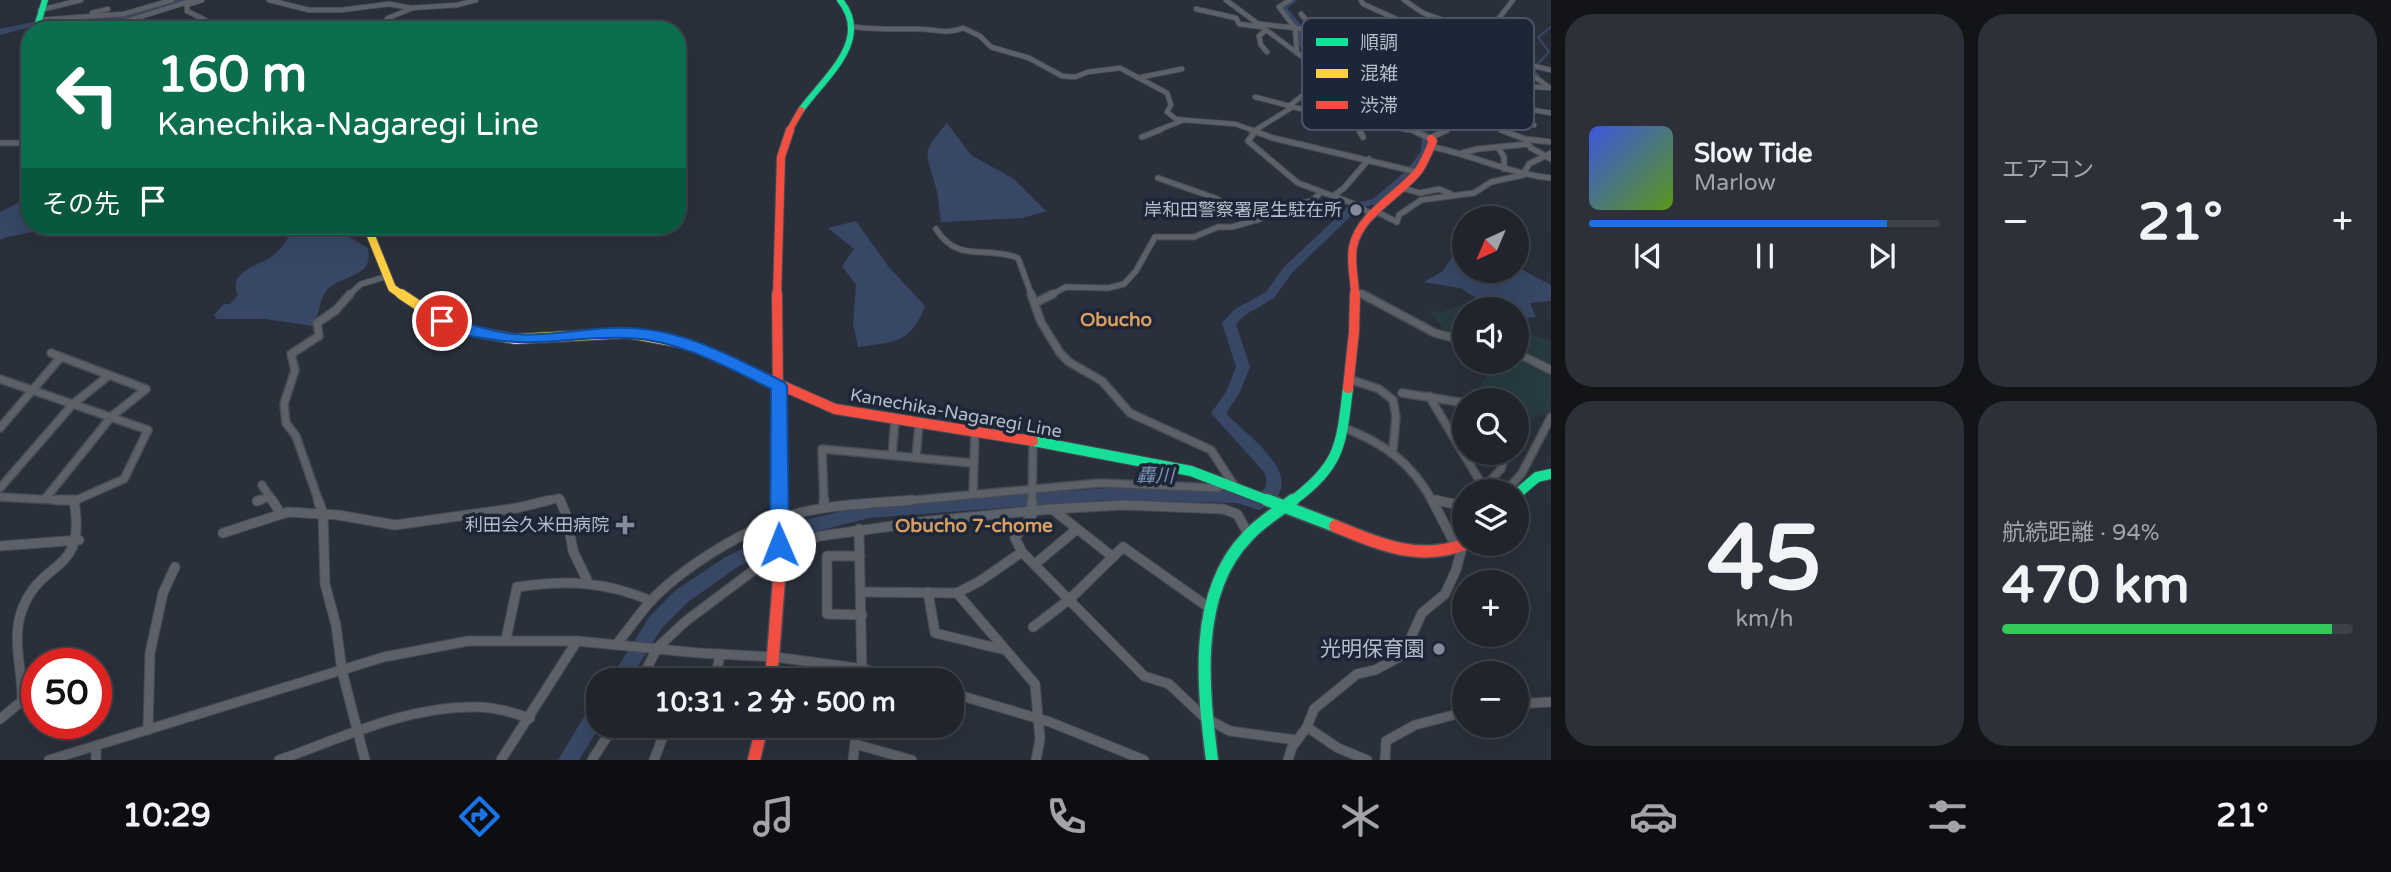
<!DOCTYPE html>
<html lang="ja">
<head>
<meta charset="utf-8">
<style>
  body { margin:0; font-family:"Varela Round","Noto Sans JP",sans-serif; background:#2d3038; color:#f1f3f6; height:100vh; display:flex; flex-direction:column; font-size:26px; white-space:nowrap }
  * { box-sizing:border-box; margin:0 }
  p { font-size:23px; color:#a2a4a9 }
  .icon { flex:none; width:38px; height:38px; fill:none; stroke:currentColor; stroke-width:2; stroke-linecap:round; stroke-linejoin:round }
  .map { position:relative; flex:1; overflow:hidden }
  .side { display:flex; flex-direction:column; gap:14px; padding:14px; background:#121418; width:840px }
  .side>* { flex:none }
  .top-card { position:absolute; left:21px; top:21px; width:665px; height:214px; border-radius:28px; box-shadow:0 7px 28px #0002,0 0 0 2px #3d4148; background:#0b6e4f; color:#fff; overflow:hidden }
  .needle { width:46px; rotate:224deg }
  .fabs { position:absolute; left:1452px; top:206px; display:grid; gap:14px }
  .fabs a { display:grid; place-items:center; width:77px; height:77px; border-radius:50%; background:#20242c; box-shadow:0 7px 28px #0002,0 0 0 2px #3d4148; font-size:35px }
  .speed { position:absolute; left:21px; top:648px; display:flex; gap:14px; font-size:35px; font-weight:700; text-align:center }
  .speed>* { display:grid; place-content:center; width:91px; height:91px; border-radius:50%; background:#20242c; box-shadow:0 7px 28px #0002,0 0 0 2px #3d4148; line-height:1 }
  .speed .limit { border:10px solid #d22; background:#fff; color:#111 }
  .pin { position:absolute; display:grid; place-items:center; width:60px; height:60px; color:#fff; margin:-30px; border:4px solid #fff; border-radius:50%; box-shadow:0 2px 7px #0007 }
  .me { position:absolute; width:77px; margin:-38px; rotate:359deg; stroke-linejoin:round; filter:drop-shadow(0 0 5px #0008) }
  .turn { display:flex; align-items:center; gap:24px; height:147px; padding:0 21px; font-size:32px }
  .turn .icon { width:91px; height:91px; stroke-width:2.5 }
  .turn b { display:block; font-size:49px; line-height:60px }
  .then { display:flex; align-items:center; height:66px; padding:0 21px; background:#0003; gap:14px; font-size:26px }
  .big { font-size:52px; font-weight:800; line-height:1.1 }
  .side .card { flex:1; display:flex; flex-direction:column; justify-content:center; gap:10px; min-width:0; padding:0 24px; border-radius:28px; background:#2d3038 }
  .side .dial { align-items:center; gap:0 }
  .dial b { font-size:91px; line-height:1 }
  .song { display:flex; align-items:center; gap:21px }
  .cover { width:84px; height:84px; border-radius:10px; background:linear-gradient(135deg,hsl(230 70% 55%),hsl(90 70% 35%)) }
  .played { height:7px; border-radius:4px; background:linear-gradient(90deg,#1a73e8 85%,#3d4148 85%) }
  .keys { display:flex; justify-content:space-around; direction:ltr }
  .heat { display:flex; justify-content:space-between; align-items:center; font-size:38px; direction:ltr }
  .charge { height:10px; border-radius:5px; background:linear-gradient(90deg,#34c759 94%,#3d4148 0) }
  .side .tiles { flex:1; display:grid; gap:14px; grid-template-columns:repeat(2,1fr) }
  .trip { position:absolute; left:586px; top:668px; width:378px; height:70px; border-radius:28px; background:#20242c; box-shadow:0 7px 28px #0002,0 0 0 2px #3d4148; font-weight:800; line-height:70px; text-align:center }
  .dock { display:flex; height:112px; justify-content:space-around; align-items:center; background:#0d0e12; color:#a2a4a9 }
  .dock .icon { width:49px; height:49px }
  .dock .current { color:#1a73e8 }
  .dock b { font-size:32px; color:#f1f3f6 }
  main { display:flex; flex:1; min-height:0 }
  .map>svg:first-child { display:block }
</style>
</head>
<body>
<main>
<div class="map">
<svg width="1551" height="760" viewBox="0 0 1551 760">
  <rect width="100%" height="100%" fill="#2a303b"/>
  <g fill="#273b41">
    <path d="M1465 303 1479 310H1465V339L1446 333 1430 310 1440 313Z"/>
    <path d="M1517 327 1551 342V412L1531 418 1517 411V401H1498L1485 394 1491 393 1479 386 1499 362H1517Z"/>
  </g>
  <g fill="#374765">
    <path d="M947 123 971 155 1014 179 1046 211 1023 218 941 222C939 211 939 199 936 188 927 152 919 155 947 123Z"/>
    <path d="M30 197V226H42C31 236 14 233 0 240V212Z"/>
    <path d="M856 221 888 266 925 306C910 344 895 342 858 347L853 324 856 285 842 266 854 249 828 228Z"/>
    <path d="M296 226H347L346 235 368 248C374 279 343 273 327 290 319 299 320 314 313 326L265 319H217L214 315 224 304H230L238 295C226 270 262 266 275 254 284 246 289 235 296 226Z"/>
    <path d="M1459 245 1465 249V271H1517V267L1551 285V301L1530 303 1536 317 1518 319 1517 310H1496L1460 288 1424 282 1443 271Z"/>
  </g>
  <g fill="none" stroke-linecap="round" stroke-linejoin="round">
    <g stroke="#374765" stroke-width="2">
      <path d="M1541 79 1533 69 1549 52 1538 37 1551 27"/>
      <path d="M1473 123 1494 126"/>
      <path d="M1450 130 1463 125"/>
    </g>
    <g fill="#374765" fill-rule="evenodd">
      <path d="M177 0H188C152 25 100 19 59 23 39 24 20 30 0 35V29L52 18 138 12Z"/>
      <path d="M1288 0H1298L1287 8 1301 25 1305 42 1320 52 1360 61 1383 81 1423 96 1425 98 1407 121 1429 133 1432 139 1431 151 1416 173 1381 203 1359 208 1292 273 1274 298 1245 315 1236 324 1250 367 1239 394 1226 413C1242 432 1298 468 1277 497 1272 503 1266 507 1259 510L1237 503 1109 500 869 518 798 536 736 568 688 602 662 628 629 681H609L650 616 676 590 724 558 794 523 869 504 1109 488 1237 491 1257 496C1266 489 1269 483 1264 472L1211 413 1226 392 1236 367 1222 323 1235 309 1266 292 1284 267 1351 204 1373 199 1408 169 1421 151 1422 139 1396 122 1414 99 1377 85 1354 65 1314 56 1298 45 1293 25 1278 7Z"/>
      <path d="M598 703 600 726 579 760H558L591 705Z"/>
    </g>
    <g stroke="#474b53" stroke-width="6">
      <g id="street-far3">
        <path d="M202 0 187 5V11L205 20"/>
        <path d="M269 0 309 10H341L389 4 411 8 457 5 476 0"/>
        <path d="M1226 0 1375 111 1416 131"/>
        <path d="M1290 0 1279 7 1295 28 1297 53"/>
        <path d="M1361 0 1363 4 1403 22 1411 30 1424 36 1414 41 1415 45"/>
        <path d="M1404 0 1423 13 1460 26"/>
        <path d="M1196 9 1236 18 1239 24 1262 27"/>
        <path d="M40 10 81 0"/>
        <path d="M92 13 108 9"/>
        <path d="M1301 14 1315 30"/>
        <path d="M38 20 124 14 172 0"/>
        <path d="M1306 20H1327"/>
        <path d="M1260 24 1295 28"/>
        <path d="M855 27C876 30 897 29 918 29 935 29 947 35 963 28L980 36 991 47 1029 58 1062 76 1075 77 1088 72 1120 68 1167 93 1171 105 1167 112 1176 119 1184 120"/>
        <path d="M1295 28 1474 52 1551 70"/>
        <path d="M36 29 127 21 194 0"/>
        <path d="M384 30 381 25 388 18 413 8"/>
        <path d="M1266 30 1259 36 1261 45 1267 52"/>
        <path d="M1424 37H1436L1461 26 1490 30"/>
        <path d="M1493 46 1511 48 1522 33"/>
        <path d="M1142 77 1182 69"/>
        <path d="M1535 77 1550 88"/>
        <path d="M1374 80 1388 90 1379 105 1380 113"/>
        <path d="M1506 85 1551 88"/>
        <path d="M1255 97 1355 123"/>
        <path d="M1504 105 1551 113"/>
        <path d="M1288 107 1308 91 1334 80"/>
        <path d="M1496 113 1534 125"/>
        <path d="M1488 119 1497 128 1506 131"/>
        <path d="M1156 131 1184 120 1235 124 1255 131"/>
        <path d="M1254 131 1291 108"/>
        <path d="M1360 131 1355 121 1409 130"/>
        <path d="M1443 131C1469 119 1481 125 1504 105L1506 85 1496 71 1497 57 1489 36 1490 30 1513 0"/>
      </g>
    </g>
    <g stroke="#474b53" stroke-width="7">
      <g id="street-far2">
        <path d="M1251 130 1273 138 1417 172"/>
        <path d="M1359 130 1363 137"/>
        <path d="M1412 130 1431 139"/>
        <path d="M1501 130 1525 139 1531 148 1551 159"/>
        <path d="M1253 132 1257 130"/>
        <path d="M1254 133 1248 141 1298 183 1352 203 1374 215"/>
        <path d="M1142 137 1160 130"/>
        <path d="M1525 139 1551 142"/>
        <path d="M1433 141 1434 136 1447 130"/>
        <path d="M0 143H30"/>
        <path d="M1433 147C1473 155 1510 174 1551 178"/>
        <path d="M1499 149 1504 157V169"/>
        <path d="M1462 153 1478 149 1528 144"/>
        <path d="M1158 178 1215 198 1257 220"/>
        <path d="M1402 188 1420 193 1439 189 1451 194"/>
        <path d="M1333 196 1344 188 1369 159"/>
        <path d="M1377 212 1397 222 1399 215 1421 200 1474 193 1491 182 1523 175 1529 164 1551 153"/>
        <path d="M936 229C958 264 985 245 1018 258L1032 296"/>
        <path d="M1355 290 1365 296"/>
        <path d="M348 296 361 284 385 277"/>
        <path d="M1049 296 1066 287 1108 288 1124 284 1136 271 1155 237H1194L1218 227H1232L1260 219 1269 210 1312 201 1321 192"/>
      </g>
    </g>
    <g stroke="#474b53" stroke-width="10">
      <g id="street-far1">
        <path d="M1031 294 1041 322 1060 353 1069 362 1102 381 1130 413 1211 450 1235 487"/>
        <path d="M1362 294 1435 333 1465 341"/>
        <path d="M1035 303 1053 294"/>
        <path d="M1517 353 1551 370"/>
        <path d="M0 379 148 430 124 479 74 501 0 497"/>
        <path d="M1349 379 1379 389 1393 400 1396 417 1393 449"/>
        <path d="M1402 393 1465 403"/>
        <path d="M1429 396 1484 488"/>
        <path d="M1342 427C1384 443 1411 462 1433 502"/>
        <path d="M0 428 60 358"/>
        <path d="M892 455 895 420"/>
        <path d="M916 458 919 423"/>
        <path d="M262 485 273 502"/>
        <path d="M0 488 73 404 107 377"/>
        <path d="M1480 492 1501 469 1506 453"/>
        <path d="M1505 492 1522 473 1551 417"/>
        <path d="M973 494 975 430"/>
        <path d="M45 499 111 417 146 389 51 353"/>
        <path d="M1431 499 1444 502"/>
        <path d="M257 501 270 497"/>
        <path d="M319 502 296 436 286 423 284 404 295 370 291 354 319 336 317 323 336 310 350 294"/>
        <path d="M543 502 559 498 561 502"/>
        <path d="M824 502 822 449 972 463"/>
        <path d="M893 502 1100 483 1217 488 1226 484"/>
        <path d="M1032 502 1033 441"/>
      </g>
    </g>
    <g stroke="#474b53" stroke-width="11">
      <g id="street">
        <path d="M56 500H76"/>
        <path d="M272 500 281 514"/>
        <path d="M318 500 323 514 325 584 336 625 342 671 365 760"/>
        <path d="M560 500 567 517 573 551 587 580"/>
        <path d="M824 500V508"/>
        <path d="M1032 500V515L1015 538 1022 552 1144 676 1169 684 1205 718 1230 731 1296 740"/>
        <path d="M1432 500 1457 548"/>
        <path d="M1436 500 1454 504 1465 502"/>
        <path d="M257 501 260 500"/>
        <path d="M1052 509 1113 557"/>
        <path d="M859 529 862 681"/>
        <path d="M223 533 288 512 338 515 395 525 517 508 550 500"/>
        <path d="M0 546 79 540"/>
        <path d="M860 556H827V614L862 615"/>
        <path d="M1035 564 1077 529"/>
        <path d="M861 592 957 593 980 581 1022 552"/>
        <path d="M928 592 935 633 1005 650"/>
        <path d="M957 593 1035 684 1040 739 1036 760"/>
        <path d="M1033 627 1070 599 1123 547 1211 609"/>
        <path d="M506 639 517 587C565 580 606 581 651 601"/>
        <path d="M616 645C627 631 638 616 649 603 679 570 737 534 779 519 821 504 868 504 912 500"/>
        <path d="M640 681 658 647 686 621 766 561 793 546 820 536 929 521 1052 509 1123 505 1223 509 1237 514 1249 535"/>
        <path d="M715 681 720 654"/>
        <path d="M952 693 1050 722 1144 760"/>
        <path d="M1517 704 1551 702"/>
        <path d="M0 719 22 701C23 672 11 638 22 610 42 556 87 576 74 501"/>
        <path d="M1307 727 1338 748 1367 760"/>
        <path d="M148 730 150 653 163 593 175 567"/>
        <path d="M855 744 912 760"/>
        <path d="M96 746V760"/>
        <path d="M49 760 384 657 468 641H577L699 653 775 657 864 669 906 681"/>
        <path d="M279 760C342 738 409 705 477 707 495 707 513 713 530 718"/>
        <path d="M501 760 577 641"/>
        <path d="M592 760 614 726"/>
        <path d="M654 760 667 726"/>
        <path d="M853 760 857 726"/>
        <path d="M1288 760 1292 747 1307 727 1314 709 1357 674 1375 670 1403 655 1422 613 1445 594 1456 570 1465 537"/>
        <path d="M1385 760 1386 741 1415 725 1465 712"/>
      </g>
    </g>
    <g stroke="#474b53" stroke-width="8">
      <g id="fast-far2">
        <path d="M36 30 45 0"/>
        <path d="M801 110C824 78 873 40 840 0"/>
      </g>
    </g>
    <g stroke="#474b53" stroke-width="12">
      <g id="fast-far1">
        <path d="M1033 441 1191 471 1272 502"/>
        <path d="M1517 494 1537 477 1551 474"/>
        <path d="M1291 502C1341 465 1341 446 1348 388"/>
      </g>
    </g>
    <g stroke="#474b53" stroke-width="15">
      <g id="fast">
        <path d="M1267 500 1335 526"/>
        <path d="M1212 760C1203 689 1192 594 1247 537 1260 522 1278 512 1293 500"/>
      </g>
    </g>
    <g stroke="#474b53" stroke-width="10">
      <path id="slow-far1" d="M367 226 392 288 403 296"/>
    </g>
    <g stroke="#474b53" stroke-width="12">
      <path id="slow" d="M401 294 442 321 460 329 515 339 628 333 688 344"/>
    </g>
    <g stroke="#474b53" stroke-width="8">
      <path id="jam-far3" d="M789 131 801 110"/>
    </g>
    <g stroke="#474b53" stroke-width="10">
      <g id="jam-far2">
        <path d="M777 296 781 157 790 130"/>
        <path d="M1355 296C1355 280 1350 262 1353 247 1359 214 1400 195 1419 170 1425 161 1429 151 1433 141L1431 139"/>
      </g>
    </g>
    <g stroke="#474b53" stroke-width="12">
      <g id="jam-far1">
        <path d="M777 294 779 502"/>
        <path d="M688 344 835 409 1033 441"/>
        <path d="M1348 388 1354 332 1355 294"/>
      </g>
    </g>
    <g stroke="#474b53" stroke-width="15">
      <g id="jam">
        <path d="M779 500V523"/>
        <path d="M1335 526C1379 544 1419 562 1465 544"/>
        <path d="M771 681 780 567"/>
        <path d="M754 760 762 726"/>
      </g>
    </g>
    <use href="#street-far3" stroke="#5c6068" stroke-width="4.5"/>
    <use href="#street-far2" stroke="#5c6068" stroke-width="5"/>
    <use href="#street-far1" stroke="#5c6068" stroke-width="7"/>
    <use href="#street" stroke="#5c6068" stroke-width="9"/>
    <use href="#fast-far2" stroke="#16e098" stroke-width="6"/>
    <use href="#fast-far1" stroke="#16e098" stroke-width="10"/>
    <use href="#fast" stroke="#16e098" stroke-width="12"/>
    <use href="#slow-far1" stroke="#ffcf43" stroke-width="8"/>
    <use href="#slow" stroke="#ffcf43" stroke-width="10"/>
    <use href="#jam-far3" stroke="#f24e42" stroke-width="6"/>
    <use href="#jam-far2" stroke="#f24e42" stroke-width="8"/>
    <use href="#jam-far1" stroke="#f24e42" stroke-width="10"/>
    <use href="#jam" stroke="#f24e42" stroke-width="12"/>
    <g stroke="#474b53" stroke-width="15" stroke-linecap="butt">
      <path id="fast-bridge" d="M779 523 780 567"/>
    </g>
    <use href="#fast-bridge" stroke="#16e098" stroke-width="12"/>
  </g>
  <path fill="#1a73e8" stroke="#114b97" stroke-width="2" d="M442 316C466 322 489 332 515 334 552 337 590 326 628 328 684 329 735 358 784 382L787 386 789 545 786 551 779 553 773 551 770 545 771 389C725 366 681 341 629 338 582 335 536 348 489 339 472 336 446 335 434 321Z"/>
  <g fill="#848b99" stroke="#1d2636" stroke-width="2.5">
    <circle cx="1356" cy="210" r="7"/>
    <path d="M621.5 514.5h7v7h7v7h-7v7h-7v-7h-7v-7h7z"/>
    <circle cx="1439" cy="649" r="7"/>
  </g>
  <g text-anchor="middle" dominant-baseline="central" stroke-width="7" stroke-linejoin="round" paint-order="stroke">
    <g font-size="18" fill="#b5bccb" stroke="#1d2636" text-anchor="end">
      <text x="1342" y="210">岸和田警察署尾生駐在所</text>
      <text x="609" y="525">利田会久米田病院</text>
    </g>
    <g font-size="18" fill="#b5bccb" stroke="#1d2636">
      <text transform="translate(956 413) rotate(10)">Kanechika-Nagaregi Line</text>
    </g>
    <g font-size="19" font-weight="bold" fill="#da9d62" stroke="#1d2636">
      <text x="1116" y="320">Obucho</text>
      <text x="974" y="526">Obucho 7-chome</text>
    </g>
    <g font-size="19" font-style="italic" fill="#7c90b3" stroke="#1d2636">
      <text transform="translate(1155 476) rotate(1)">轟川</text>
    </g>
    <g font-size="21" fill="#b5bccb" stroke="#1d2636" text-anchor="end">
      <text x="1425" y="649">光明保育園</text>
    </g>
  </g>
  <rect x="1302" y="18" width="232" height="112" rx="10" fill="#1d2636" stroke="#4b5363" stroke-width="2"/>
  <rect x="1316" y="38" width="32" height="8" fill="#16e098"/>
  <rect x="1316" y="69" width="32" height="9" fill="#ffcf43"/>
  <rect x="1316" y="101" width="32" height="8" fill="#f24e42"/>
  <g font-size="19" fill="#b5bccb">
    <text x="1360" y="49">順調</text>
    <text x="1360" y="80">混雑</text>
    <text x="1360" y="112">渋滞</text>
  </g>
</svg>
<div class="fabs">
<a><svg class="needle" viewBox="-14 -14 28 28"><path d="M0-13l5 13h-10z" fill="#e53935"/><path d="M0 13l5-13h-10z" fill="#a2a4a9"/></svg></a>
<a><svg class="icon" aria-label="sound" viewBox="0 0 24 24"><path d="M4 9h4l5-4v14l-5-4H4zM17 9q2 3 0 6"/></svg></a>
<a><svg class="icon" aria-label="search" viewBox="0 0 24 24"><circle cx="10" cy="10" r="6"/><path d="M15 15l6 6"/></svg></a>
<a><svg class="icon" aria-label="layers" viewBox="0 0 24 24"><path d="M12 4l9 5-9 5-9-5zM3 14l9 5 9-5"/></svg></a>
<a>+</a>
<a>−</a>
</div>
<div class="speed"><div class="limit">50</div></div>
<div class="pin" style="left:442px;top:321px;background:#d93025"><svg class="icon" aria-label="arrive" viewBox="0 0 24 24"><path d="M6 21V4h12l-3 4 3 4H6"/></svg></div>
<svg class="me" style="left:779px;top:545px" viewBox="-20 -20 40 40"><circle r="19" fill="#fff"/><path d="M0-13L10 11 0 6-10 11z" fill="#1a73e8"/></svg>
<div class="trip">10:31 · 2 分 · 500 m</div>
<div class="top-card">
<div class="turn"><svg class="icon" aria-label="left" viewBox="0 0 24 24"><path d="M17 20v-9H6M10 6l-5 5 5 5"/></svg><div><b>160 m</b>Kanechika-Nagaregi Line</div></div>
<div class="then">その先<svg class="icon" aria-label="arrive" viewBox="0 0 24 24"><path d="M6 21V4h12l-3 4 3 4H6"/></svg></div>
</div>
</div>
<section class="side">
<div class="tiles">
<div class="card">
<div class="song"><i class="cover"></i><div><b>Slow Tide</b><p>Marlow</p></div></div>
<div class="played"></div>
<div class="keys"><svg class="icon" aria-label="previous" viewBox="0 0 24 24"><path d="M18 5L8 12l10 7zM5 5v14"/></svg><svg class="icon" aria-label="pause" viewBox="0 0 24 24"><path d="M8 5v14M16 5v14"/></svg><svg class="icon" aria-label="next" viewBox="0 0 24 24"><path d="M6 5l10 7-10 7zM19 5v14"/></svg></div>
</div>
<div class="card"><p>エアコン</p>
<div class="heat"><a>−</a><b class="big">21°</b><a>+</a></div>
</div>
<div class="card dial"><b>45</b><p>km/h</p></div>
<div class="card"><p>航続距離 · 94%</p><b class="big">470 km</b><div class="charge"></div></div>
</div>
</section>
</main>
<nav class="dock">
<b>10:29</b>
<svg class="icon current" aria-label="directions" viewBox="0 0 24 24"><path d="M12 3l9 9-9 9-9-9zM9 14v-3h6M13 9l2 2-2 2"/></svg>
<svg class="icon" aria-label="music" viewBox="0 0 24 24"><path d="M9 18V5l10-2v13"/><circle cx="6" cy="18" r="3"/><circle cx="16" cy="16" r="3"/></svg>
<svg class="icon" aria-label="phone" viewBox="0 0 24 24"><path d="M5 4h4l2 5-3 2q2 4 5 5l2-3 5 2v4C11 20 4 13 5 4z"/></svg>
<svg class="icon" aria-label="climate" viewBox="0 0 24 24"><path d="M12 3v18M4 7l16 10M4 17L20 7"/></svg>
<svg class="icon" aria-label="car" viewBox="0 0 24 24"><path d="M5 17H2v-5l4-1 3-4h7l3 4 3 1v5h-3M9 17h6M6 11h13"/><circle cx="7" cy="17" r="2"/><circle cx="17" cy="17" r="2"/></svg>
<svg class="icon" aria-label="filters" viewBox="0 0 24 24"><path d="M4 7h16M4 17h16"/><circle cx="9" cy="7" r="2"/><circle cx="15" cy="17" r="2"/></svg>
<b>21°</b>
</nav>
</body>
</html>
